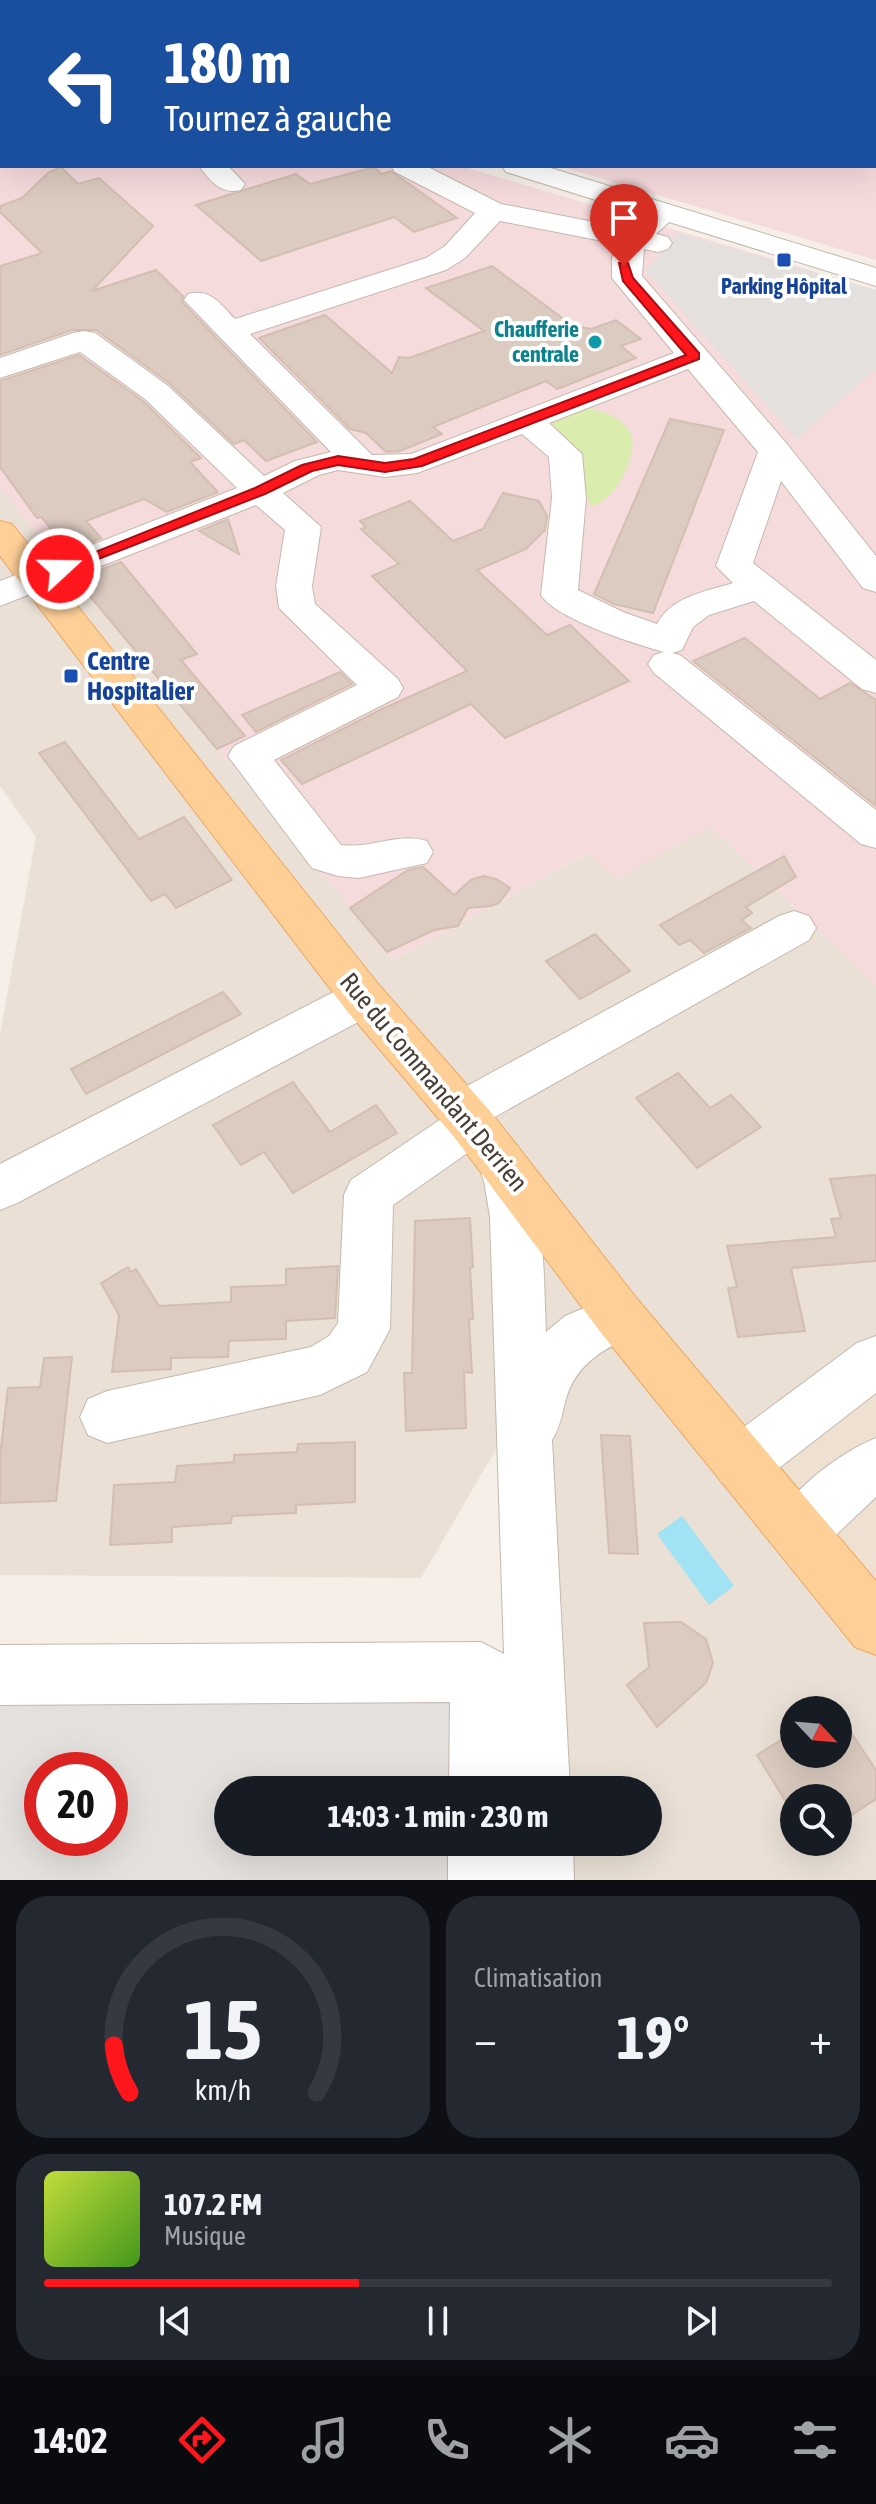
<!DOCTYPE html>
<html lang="fr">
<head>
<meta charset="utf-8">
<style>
  body { margin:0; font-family:"Asap Condensed",sans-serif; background:#242831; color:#f1f3f6; height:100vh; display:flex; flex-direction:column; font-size:30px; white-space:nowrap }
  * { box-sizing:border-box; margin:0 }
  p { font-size:26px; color:#9ea1a6 }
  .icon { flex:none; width:44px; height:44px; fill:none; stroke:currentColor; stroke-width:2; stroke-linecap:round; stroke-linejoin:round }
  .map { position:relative; height:1880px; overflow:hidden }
  .details { display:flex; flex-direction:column; gap:16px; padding:16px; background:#0d0f14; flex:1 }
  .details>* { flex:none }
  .banner { position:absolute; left:0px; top:0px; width:876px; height:168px; box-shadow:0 8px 32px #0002; background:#1a4fa0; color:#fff; overflow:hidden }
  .needle { width:52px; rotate:116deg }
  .controls { position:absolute; left:780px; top:1696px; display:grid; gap:16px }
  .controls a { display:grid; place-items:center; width:72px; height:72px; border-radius:50%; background:#171b24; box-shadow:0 8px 32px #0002; font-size:40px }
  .speed { position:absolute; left:24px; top:1752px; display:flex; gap:16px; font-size:40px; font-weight:700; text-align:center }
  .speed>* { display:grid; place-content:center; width:104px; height:104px; border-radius:50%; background:#171b24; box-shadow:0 8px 32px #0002; line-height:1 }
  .speed .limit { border:12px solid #d22; background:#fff; color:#111 }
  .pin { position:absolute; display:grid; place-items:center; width:68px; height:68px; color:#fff; margin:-82px -34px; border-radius:50% 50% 50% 0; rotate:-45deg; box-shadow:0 0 8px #0007 }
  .pin .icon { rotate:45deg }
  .me { position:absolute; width:88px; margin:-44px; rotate:69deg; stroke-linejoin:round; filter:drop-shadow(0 0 6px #0008) }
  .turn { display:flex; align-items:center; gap:28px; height:168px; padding:0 32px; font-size:36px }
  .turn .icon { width:104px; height:104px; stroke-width:2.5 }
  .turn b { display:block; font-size:56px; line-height:68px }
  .big { font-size:60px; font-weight:700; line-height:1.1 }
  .details .card { flex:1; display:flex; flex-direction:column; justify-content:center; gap:12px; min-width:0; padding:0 28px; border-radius:32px; background:#242831 }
  .details .dial { align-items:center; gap:0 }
  .dial svg { height:208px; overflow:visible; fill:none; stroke:#363941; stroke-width:7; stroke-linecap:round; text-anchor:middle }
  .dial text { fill:#f1f3f6; stroke:none }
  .song { display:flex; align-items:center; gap:24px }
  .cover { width:96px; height:96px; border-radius:12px; background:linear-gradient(135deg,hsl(70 70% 55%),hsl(100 70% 35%)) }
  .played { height:8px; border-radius:4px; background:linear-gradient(90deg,#ff161d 40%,#363941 40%) }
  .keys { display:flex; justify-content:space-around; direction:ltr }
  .heat { display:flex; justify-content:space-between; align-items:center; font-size:44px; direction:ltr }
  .details .tiles { flex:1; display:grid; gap:16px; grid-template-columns:1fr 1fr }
  .card:last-child { grid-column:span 2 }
  .trip { position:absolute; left:214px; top:1776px; width:448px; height:80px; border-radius:40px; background:#171b24; box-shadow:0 8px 32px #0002; font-weight:700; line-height:80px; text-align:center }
  .menu { display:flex; height:128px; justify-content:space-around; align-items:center; background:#090b0e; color:#9ea1a6 }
  .menu .icon { width:56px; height:56px }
  .menu .selected { color:#ff161d }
  .menu b { font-size:36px; color:#f1f3f6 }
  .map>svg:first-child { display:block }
</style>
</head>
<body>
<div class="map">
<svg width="876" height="1880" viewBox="0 0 876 1880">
  <rect width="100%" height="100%" fill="#f5efe8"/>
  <path fill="#eae0d6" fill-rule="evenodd" d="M0 488 394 960 588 853 617 878 711 827 876 986V1880H516L515 1842H648V1790H514L502 1439 421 1578 0 1575V1034L36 837 0 786ZM794 1710H838V1754H794ZM794 1798H838V1842H794Z"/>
  <path fill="#efe1d1" d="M876 1375V1581L766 1457Z"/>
  <g fill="#f6dbdd">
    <path d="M39 0H876V260L560 166H874V2Z"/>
    <path d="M0 9 2 166H461L876 290V986L711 827 617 878 587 853 394 960 0 488Z"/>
  </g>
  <path fill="#dbecaf" d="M585 408C601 410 619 416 629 430 643 448 614 505 591 506L549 425 551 420Z"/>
  <g fill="#e3e0dd" fill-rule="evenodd">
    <path d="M677 233 876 290V368L797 439 646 271Z"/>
    <path d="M0 1652 454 1658V1790H228V1842H453V1880H0ZM42 1770H110V1838H42Z"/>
  </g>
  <path fill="#a1e2f5" d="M682 1516 734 1586 709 1605 657 1534Z"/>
  <g fill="#dbcbc0" stroke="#d3bfb0" stroke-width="2">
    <path d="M61 167 78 184 99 178 153 226 92 291 156 270 183 296 182 302 317 442 266 461 244 440 234 444 169 383 96 330H72L0 355V266L42 253 0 212V206L22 198 49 172Z"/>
    <path d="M374 167 382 174 391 171 457 218 414 232 394 217 261 261 196 205 296 174 310 184Z"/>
    <path d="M492 266 573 326 591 329 616 320 641 339 621 346 636 358 557 389 546 381 433 427 442 434 400 451 386 452 366 433 350 429 259 338 325 315 392 373 399 357 409 358 484 331 426 288Z"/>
    <path d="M79 355 143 401 201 458 190 462 218 492 167 512 144 499 86 521 101 538 70 550 41 517 37 518 0 467V381Z"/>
    <path d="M670 419 724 430 653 613 614 604 594 594Z"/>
    <path d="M503 493 539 501 547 516 545 530 526 549 477 570 547 635 570 625 629 681 505 738 471 704 302 784 281 760 382 709 467 671 372 576 399 564 361 529 366 527 360 521 410 501 453 541 483 529Z"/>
    <path d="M228 519 239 554 199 531Z"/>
    <path d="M121 562 197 654 181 660 245 736 217 749 84 589 98 583 90 574Z"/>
    <path d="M745 638 820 699 850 683 876 700V806L693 661Z"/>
    <path d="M340 672 352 684 256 732 242 715Z"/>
    <path d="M65 742 139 839 184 817 232 880 176 908 165 894 151 901 39 753Z"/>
    <path d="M784 856 796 877 746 907 752 913 742 920 751 928 704 953 690 940 679 945 660 925Z"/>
    <path d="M423 867 454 895 471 880 483 876 496 879 510 888 499 903 491 906 468 908 458 926 434 930 387 952 350 908 408 870Z"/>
    <path d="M595 934 630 971 580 999 546 961Z"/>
    <path d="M223 992 241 1014 86 1094 71 1069Z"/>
    <path d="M678 1073 710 1108 731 1095 761 1127 697 1168 636 1098Z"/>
    <path d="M293 1082 330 1132 376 1105 397 1133 293 1193 264 1152 241 1165 213 1125Z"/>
    <path d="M876 1175V1261L791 1268 805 1331 738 1337 728 1288 737 1287 727 1246 836 1237 831 1219 841 1218 830 1179Z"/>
    <path d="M470 1218 473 1267 470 1268 473 1319H469L472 1373 464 1372 466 1428 406 1431 404 1373H412L415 1221Z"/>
    <path d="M338 1266 335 1318 286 1321V1339L229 1341 228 1357 171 1358V1369L112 1372 119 1315 101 1283 128 1267 131 1272 136 1269 159 1306 231 1302V1287L286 1285V1269Z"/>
    <path d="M72 1357 56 1501 0 1503V1456L8 1388 40 1387 44 1358Z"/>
    <path d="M601 1435 630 1436 638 1554 609 1553Z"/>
    <path d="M355 1442V1502L296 1505V1513L232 1516 231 1523 172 1527V1542L110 1545 114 1485 175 1482 177 1466 234 1462V1455L297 1452 298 1444Z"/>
    <path d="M681 1622 706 1639 713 1663 706 1683 657 1727 627 1685 649 1667 644 1623Z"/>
    <path d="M838 1713 876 1770V1799L838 1824V1798H794V1815L757 1755 794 1732V1754H838Z"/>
  </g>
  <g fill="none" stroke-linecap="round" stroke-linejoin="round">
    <g stroke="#c5b8ad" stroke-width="2">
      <g id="minor">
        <path d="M0 0H21L23 2H2V7Z"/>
        <path d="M2 86V102L0 103V87Z"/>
        <path d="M199 166H228L245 184 241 190C221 195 210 181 199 166Z"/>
        <path d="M391 166H426L501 204 630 229 644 215 506 172 502 166H544L876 268V286L669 222 656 234 668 237 672 243 668 249 658 252 644 249 642 276 787 444 876 556V592L863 588 781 481 753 563 876 660V693L862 689 754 601 709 615 693 627 682 650 672 653 680 655 876 810V848L861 844 654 673 648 664 654 655 664 652C635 644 556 619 541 595L552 498 549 457 522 434 417 473 385 477 338 470 319 475 283 493 321 527 312 586 315 604 398 679 403 688 398 697 274 760 341 845C371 849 399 832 427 841L433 852 427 863 359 878 338 876 312 868 228 756 234 746 357 685 279 608 276 586 285 530 256 505 0 606V581L237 488 145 399 80 352 0 378V358L73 333 84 331 95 333 167 385 264 476 295 461 331 452 184 300 188 294C211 288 220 304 235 319L426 258 445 246 475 213 395 172ZM500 221 618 244 612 258V278L674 353 411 454 372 455 250 334 446 270 465 258ZM688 369 758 452 716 566 733 583C705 592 672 596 657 624L623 612 578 590 586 498 582 454 549 423Z"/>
        <path d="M794 911 809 916 816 928 809 940 493 1118 496 1124 489 1138 393 1205 390 1329 367 1372 320 1395 107 1443 88 1435 80 1417 88 1399 107 1391 311 1347 329 1336 338 1323 344 1195 351 1180 441 1119 438 1112 445 1098 779 916Z"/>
        <path d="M363 980 379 985 386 998 379 1011 17 1203 0 1210V1164L347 985Z"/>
        <path d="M501 1140 518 1146C546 1204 543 1269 546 1332L565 1316 620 1293 638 1300 646 1317 638 1334C606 1347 576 1363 566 1399 562 1413 560 1428 552 1440L570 1790H449L450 1702 0 1705V1645L481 1642 504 1654 490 1217 484 1181 477 1161 484 1146Z"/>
        <path d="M876 1336V1393L761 1482 741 1490 721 1482 713 1463 721 1444 857 1343Z"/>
        <path d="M876 1438V1497L818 1552 798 1560 778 1552 770 1532C786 1493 837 1454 876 1438Z"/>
        <path d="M448 1842H573L574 1880H448Z"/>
      </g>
    </g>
    <g stroke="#eca860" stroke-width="2">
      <path id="major" d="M0 521 12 524 379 985 489 1110 638 1300 876 1581V1655L855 1647 602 1334 455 1138 347 1011 0 556Z"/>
    </g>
    <use href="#minor" fill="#fff" fill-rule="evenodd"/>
    <use href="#major" fill="#ffcf98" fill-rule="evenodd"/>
  </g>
  <path fill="#ff161d" stroke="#a60e13" stroke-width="2" d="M619 263H628L633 278 699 353V359L422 466 385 472 338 465 312 471 265 494 65 572 60 574 53 569 255 488 302 465 338 456 385 463 414 459 686 355 623 281Z"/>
  <g fill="#1a4fb4" stroke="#fff" stroke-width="3">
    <rect x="776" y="252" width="16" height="16" rx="4"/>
    <rect x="63" y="668" width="16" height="16" rx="4"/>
  </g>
  <circle fill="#0f9aa8" stroke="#fff" stroke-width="3" cx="595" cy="342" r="8"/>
  <g text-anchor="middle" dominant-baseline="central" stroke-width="8" stroke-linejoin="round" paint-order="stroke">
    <g font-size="22" font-weight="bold" fill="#164399" stroke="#fff">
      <text x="784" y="286">Parking Hôpital</text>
    </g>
    <g font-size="22" font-weight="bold" fill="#0d838f" stroke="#fff" text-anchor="end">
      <text x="579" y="329">Chaufferie<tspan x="579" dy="25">centrale</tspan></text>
    </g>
    <g font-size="26" font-weight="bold" fill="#164399" stroke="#fff" text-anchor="start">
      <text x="87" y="661">Centre<tspan x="87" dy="30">Hospitalier</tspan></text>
    </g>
    <g font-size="26" fill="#493e36" stroke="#fff">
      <text transform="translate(434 1082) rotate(50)">Rue du Commandant Derrien</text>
    </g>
  </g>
</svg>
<div class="controls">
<a><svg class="needle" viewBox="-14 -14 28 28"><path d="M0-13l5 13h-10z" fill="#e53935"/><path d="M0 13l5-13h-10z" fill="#9ea1a6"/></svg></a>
<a><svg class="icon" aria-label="search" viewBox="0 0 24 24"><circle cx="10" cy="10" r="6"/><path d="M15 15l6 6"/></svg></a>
</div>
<div class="speed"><div class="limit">20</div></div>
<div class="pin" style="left:624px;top:266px;background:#d93025"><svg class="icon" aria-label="arrive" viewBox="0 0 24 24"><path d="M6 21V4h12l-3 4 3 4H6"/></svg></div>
<svg class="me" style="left:60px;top:569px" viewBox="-20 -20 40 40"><circle r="17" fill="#ff161d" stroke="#fff" stroke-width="3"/><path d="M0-11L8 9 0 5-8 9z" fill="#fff"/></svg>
<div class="trip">14:03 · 1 min · 230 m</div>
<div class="banner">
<div class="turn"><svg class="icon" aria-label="left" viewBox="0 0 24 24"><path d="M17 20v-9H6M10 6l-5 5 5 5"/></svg><div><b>180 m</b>Tournez à gauche</div></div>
</div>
</div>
<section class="details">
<div class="tiles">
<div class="card dial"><svg viewBox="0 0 100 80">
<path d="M14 69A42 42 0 1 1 86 69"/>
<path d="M14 69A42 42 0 0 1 8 51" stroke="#ff161d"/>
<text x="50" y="56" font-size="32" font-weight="700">15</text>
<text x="50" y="72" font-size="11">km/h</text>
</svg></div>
<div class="card"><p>Climatisation</p>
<div class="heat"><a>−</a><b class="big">19°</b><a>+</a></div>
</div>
<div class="card">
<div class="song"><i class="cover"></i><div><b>107.2 FM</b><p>Musique</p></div></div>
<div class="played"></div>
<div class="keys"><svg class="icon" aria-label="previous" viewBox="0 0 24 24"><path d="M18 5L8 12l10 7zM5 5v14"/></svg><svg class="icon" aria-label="pause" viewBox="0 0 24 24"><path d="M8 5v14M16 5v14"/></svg><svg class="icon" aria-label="next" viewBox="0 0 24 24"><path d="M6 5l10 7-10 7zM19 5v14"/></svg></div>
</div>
</div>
</section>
<nav class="menu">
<b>14:02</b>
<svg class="icon selected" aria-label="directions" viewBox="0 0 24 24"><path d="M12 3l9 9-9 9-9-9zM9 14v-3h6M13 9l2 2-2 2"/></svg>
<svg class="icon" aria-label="music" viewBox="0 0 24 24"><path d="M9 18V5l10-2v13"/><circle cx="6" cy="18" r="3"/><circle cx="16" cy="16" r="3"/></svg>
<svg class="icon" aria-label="phone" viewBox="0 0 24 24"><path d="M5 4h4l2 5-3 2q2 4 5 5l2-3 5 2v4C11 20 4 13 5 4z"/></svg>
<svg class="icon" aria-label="climate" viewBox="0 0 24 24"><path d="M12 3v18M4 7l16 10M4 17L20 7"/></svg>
<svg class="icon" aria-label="car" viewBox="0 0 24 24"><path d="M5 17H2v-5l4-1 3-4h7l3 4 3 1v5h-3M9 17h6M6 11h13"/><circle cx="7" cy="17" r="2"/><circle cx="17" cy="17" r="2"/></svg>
<svg class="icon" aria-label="filters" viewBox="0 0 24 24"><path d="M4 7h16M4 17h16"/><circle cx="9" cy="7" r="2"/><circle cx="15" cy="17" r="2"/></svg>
</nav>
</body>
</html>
